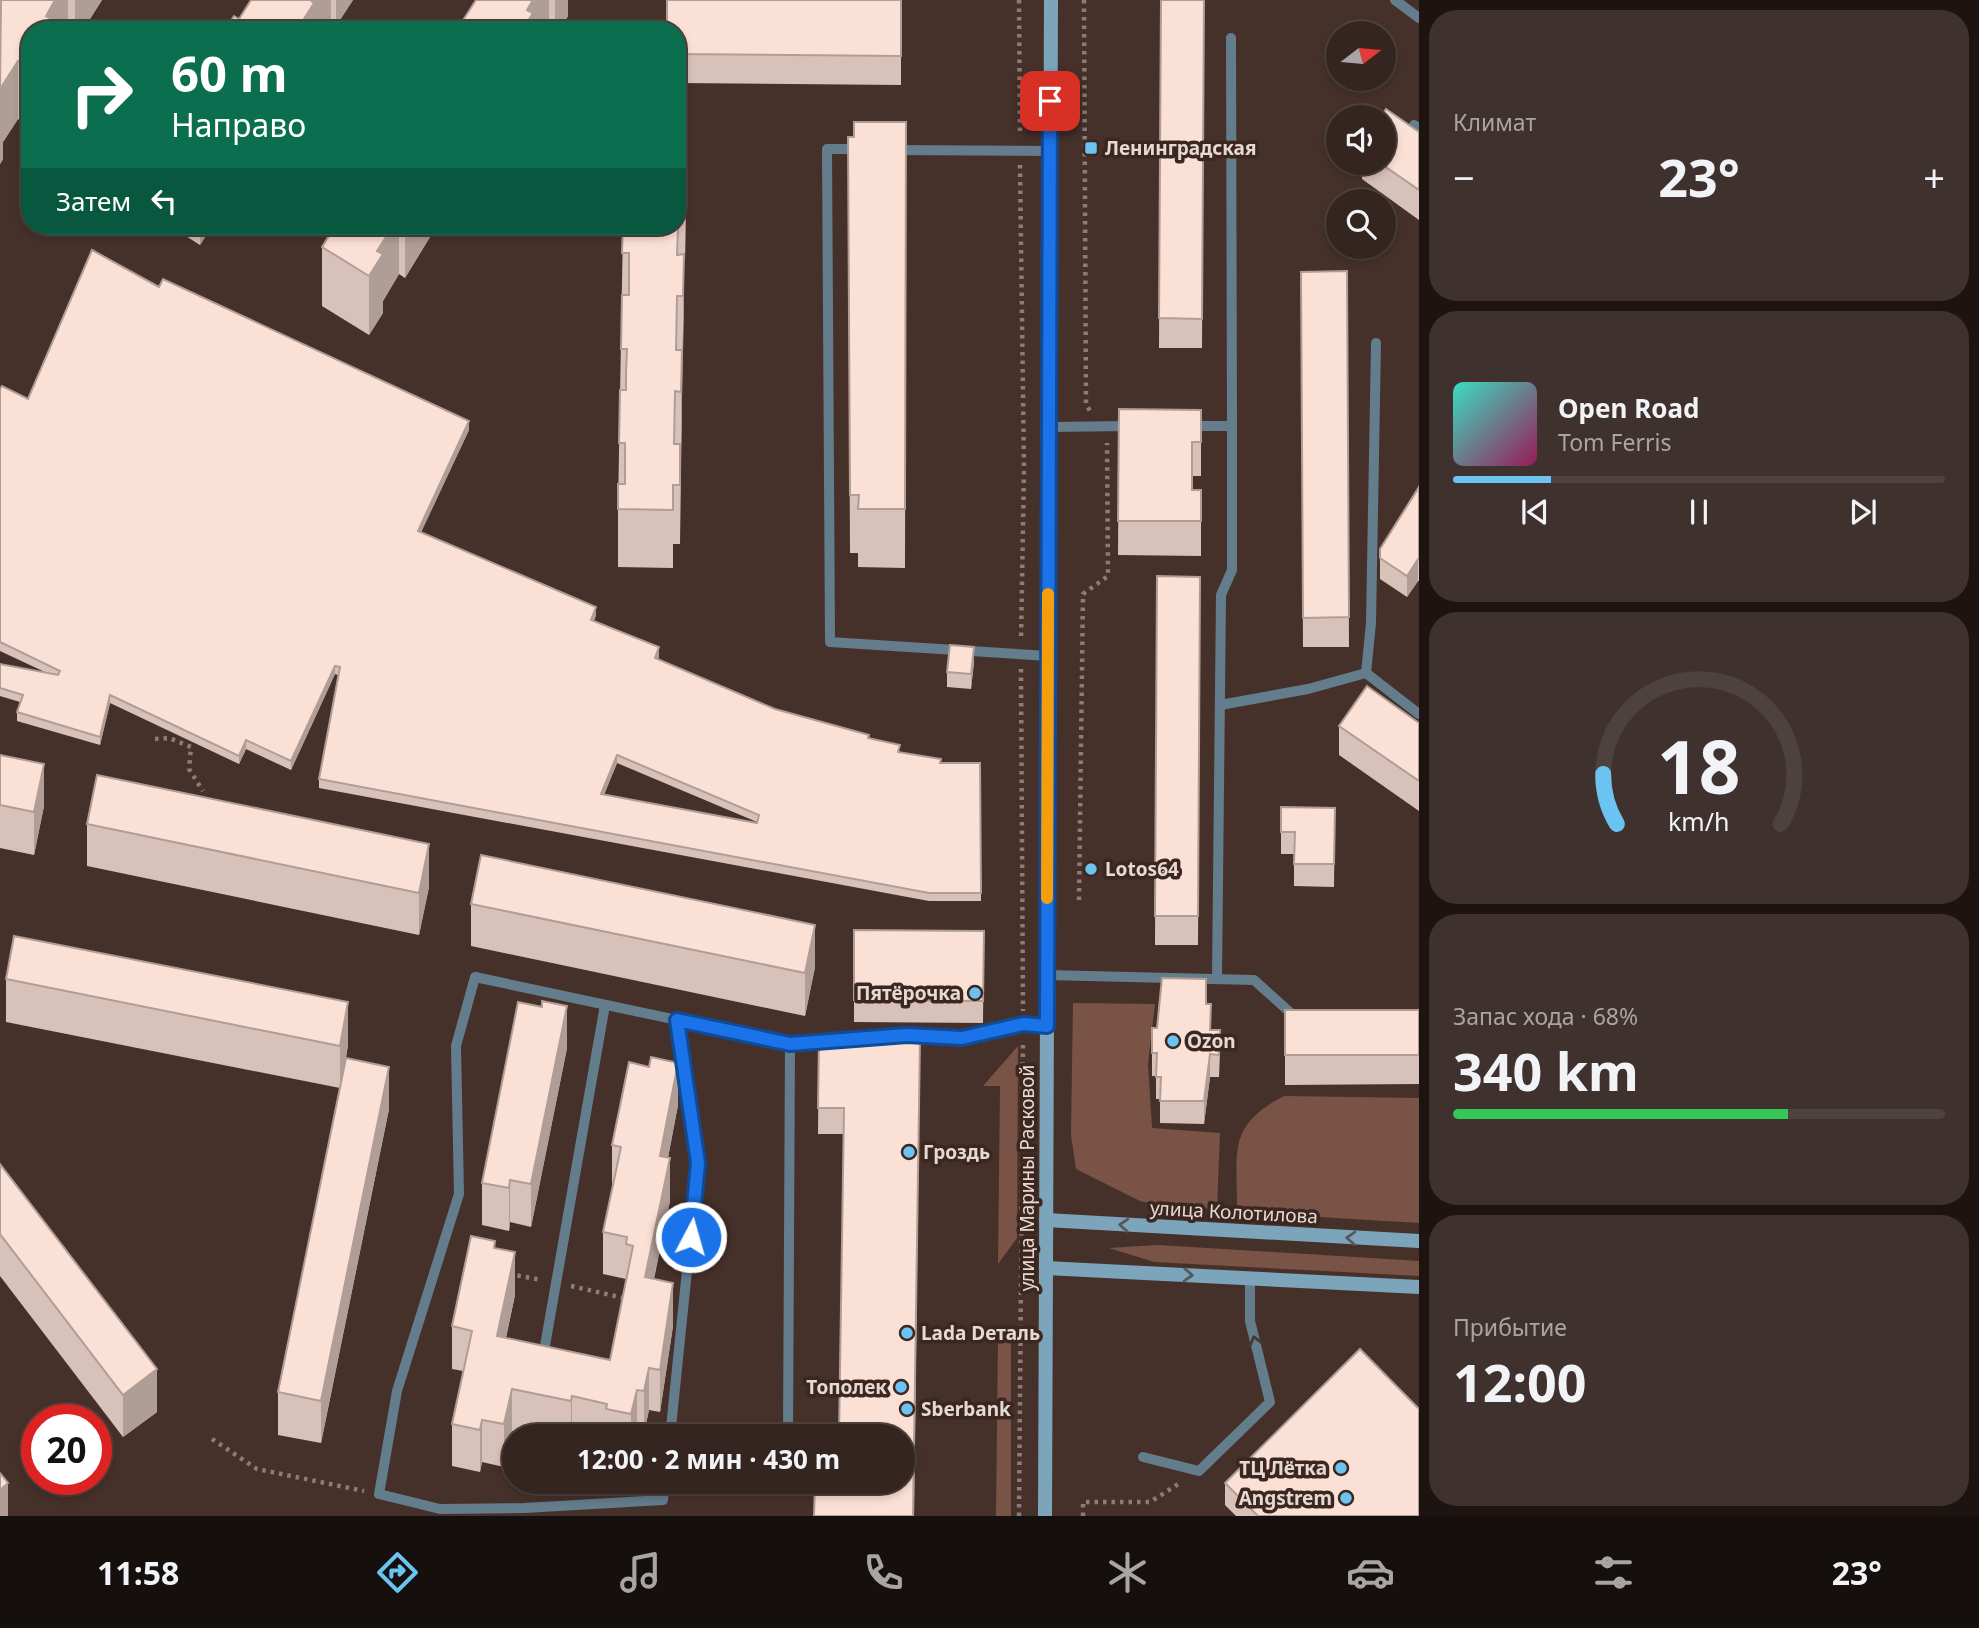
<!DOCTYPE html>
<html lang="ru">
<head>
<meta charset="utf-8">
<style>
  body { margin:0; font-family:"Noto Sans",sans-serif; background:#3f312d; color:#f1f3f6; height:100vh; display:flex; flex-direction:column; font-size:26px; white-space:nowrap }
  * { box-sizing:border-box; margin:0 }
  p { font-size:23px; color:#a9a5a5 }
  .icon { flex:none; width:38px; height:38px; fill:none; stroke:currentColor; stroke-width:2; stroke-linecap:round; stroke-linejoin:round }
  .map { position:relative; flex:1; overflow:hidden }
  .drawer { display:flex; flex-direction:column; gap:10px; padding:10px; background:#1d1412; width:560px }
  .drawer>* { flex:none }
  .hud { position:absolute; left:21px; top:21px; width:665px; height:214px; border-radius:28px; box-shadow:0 4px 10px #0003,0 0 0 2px #4e423e; background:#0b6e4f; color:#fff; overflow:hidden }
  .needle { width:46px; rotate:74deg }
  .controls { position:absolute; left:1326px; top:21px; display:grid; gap:14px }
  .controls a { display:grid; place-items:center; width:70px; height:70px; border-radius:50%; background:#342520; box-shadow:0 4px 10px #0003,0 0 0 2px #4e423e; font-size:35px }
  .speed { position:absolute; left:21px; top:1404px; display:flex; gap:14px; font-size:35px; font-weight:700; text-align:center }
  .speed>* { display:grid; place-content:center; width:91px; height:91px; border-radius:50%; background:#342520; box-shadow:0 4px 10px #0003,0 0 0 2px #4e423e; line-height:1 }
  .speed .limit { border:10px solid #d22; background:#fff; color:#111 }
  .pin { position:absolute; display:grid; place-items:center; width:60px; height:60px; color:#fff; margin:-30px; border-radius:14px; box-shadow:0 4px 10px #0006 }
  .me { position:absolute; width:77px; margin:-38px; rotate:6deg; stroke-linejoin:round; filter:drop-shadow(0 0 5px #0008) }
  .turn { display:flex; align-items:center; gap:24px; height:147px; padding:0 35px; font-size:32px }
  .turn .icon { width:91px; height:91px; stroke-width:2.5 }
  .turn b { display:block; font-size:49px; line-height:60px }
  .then { display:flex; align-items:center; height:66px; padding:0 35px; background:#0003; gap:14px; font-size:26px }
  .big { font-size:52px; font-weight:700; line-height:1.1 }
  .drawer .card { flex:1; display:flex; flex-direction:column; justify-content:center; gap:10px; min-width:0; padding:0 24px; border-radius:28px; background:#3f312d }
  .drawer .dial { align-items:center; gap:0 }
  .dial svg { height:182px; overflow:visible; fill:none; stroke:#4e423e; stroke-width:7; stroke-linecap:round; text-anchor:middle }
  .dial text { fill:#f1f3f6; stroke:none }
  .song { display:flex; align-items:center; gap:21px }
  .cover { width:84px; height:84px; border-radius:10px; background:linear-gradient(135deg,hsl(170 70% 55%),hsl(330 70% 35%)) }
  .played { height:7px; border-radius:4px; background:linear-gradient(90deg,#6bc3f2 20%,#4e423e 20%) }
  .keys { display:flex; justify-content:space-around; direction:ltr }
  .heat { display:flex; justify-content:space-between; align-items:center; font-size:38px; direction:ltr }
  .charge { height:10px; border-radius:5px; background:linear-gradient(90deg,#34c759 68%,#4e423e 0) }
  .trip { position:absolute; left:502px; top:1424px; width:413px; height:70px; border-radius:35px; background:#342520; box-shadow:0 4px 10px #0003,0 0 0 2px #4e423e; font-weight:700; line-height:70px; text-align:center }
  .menu { display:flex; height:112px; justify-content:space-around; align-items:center; background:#150f0d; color:#a9a5a5 }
  .menu .icon { width:49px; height:49px }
  .menu .selected { color:#6bc3f2 }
  .menu b { font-size:32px; color:#f1f3f6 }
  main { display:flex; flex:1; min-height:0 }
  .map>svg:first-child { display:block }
</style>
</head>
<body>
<main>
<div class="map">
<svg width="1419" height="1516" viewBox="0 0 1419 1516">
  <rect width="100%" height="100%" fill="#46312a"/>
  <g fill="#795446">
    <path d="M1073 1003 1155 1004 1148 1064 1152 1128 1220 1133 1217 1209 1165 1207 1140 1201 1076 1169 1071 1135Z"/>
    <path d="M1018 1046 1017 1238 998 1264 1000 1086H983Z"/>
    <path d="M1284 1096 1419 1098V1223L1237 1212C1238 1153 1225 1127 1284 1096Z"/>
    <path d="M1158 1245 1419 1261V1276L1154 1262 1109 1248Z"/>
    <path d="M998 1337H1011V1516H996Z"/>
  </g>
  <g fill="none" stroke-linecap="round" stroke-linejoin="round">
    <g stroke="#8d7b75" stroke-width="4.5" stroke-dasharray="3.5 5" stroke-linecap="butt">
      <path d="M1019 0 1020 136"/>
      <path d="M1084 0 1086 404 1090 411"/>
      <path d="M1020 165 1024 469 1021 640"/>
      <path d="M1021 669 1023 1011"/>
      <path d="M155 739 169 738 191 747 189 769 203 791"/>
      <path d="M1079 900 1083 594 1108 576 1107 443"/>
      <path d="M509 1274 542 1280"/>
      <path d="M571 1286 628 1299"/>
      <path d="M212 1439 257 1469 364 1491"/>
      <path d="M1019 1516 1023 1040"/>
      <path d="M1083 1516V1502H1150L1180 1483"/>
    </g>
    <g stroke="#647d8c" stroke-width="10">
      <path d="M1395 0 1419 18"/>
      <path d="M1414 125 1419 129"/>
      <path d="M862 149H827L830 642 1048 656"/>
      <path d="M892 150 1050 151"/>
      <path d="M1188 426H1232L1231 38"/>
      <path d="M1049 427 1130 426"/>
      <path d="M1366 673 1371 623 1376 343"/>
      <path d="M1220 705 1308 689 1366 673 1419 714"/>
      <path d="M1046 975 1254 980 1293 1015H1300"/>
      <path d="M1217 979 1221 595 1232 570V426"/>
      <path d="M863 1038 907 1035 962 1039 1023 1024 1047 1026"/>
      <path d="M543 1357 605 1005"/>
      <path d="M670 1437 698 1163 677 1020"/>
      <path d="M788 1437 790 1044"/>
      <path d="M1143 1457 1199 1471 1270 1402 1250 1321V1279"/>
      <path d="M665 1482 663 1500 524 1508 440 1509 379 1494 397 1391 459 1194 456 1046 475 977 790 1044 833 1041"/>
    </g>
    <g stroke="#7ca4bb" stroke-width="14">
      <path d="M1046 1220 1419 1241"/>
      <path d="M1046 1268 1419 1287"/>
      <path d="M1045 1516 1051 0"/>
    </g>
  </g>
  <g fill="#d8c1b8" fill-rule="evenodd">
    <path d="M1 0H102L83 30H30V116L25 124 18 119 3 142V159L0 164Z"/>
    <path d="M251 0H353L336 26 331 23Z"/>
    <path d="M476 0H568V16L559 30H450L458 28Z"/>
    <path d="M901 0V85L677 83V30Z"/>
    <path d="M1161 0H1204L1202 348H1159Z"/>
    <path d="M906 122 905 568 858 567V553H850L848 137H854Z"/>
    <path d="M1419 132V220L1362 179V163H1384Z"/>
    <path d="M680 160H686L685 260H684L680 544H673V568L618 567V509L623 226Z"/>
    <path d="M170 226H212L200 245Z"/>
    <path d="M330 226H433V232L405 278 399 274 383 301V313L369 335 322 306V247L330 234Z"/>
    <path d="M1347 271 1349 647H1303L1301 272Z"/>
    <path d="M159 287 469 430 421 532 596 615 594 621 659 656 658 660 775 709 869 738 900 752 941 763H980L981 901H929L319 788V779L338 675 335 674 291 770 246 749 239 764 110 703 100 745 17 721V712L20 702 0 696V664L47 673 0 651V389L28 399ZM617 763 757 822V823L604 795Z"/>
    <path d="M1119 409 1201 410V476H1192V490H1201V556L1118 555Z"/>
    <path d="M1419 487V581H1418L1407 597 1380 579V549Z"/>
    <path d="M1157 576 1200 577 1198 945H1155Z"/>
    <path d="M974 662 971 689 947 687V672Z"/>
    <path d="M1419 723V811L1339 755V726Z"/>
    <path d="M0 755 44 806 34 855 0 848Z"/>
    <path d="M1281 807 1335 808 1334 887 1294 886V854H1281Z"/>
    <path d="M87 824 429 887 419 935 87 866Z"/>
    <path d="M471 904 815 967 805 1016 471 946Z"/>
    <path d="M854 930 984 931 983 1023 854 1022Z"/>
    <path d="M6 979 348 1045 346 1058 389 1109 321 1443 278 1435V1392L340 1088 6 1022Z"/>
    <path d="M1206 1004 1211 1030 1220 1052 1219 1077H1210L1204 1124 1160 1123V1099H1156V1076H1152V1028H1157Z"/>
    <path d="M542 1007 567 1048 531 1227 510 1222 509 1231 482 1225V1183Z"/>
    <path d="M1285 1010H1419V1084L1285 1085Z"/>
    <path d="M819 1036 920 1038 914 1516 903 1482 844 1134H818Z"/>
    <path d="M678 1105 668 1158 670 1201 654 1279 673 1326 660 1412 649 1410 644 1433 637 1432 636 1437H539L512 1431 504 1467 482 1462 480 1472 452 1466V1424L463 1371 452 1369V1326L495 1248 515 1295 506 1338 610 1360 626 1284V1279L603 1274V1232L613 1188H612V1145Z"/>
    <path d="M0 1164 157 1412 123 1437 0 1276Z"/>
    <path d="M1225 1483 1419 1516H1236L1225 1505Z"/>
  </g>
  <g fill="#b09d96">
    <path d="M55 0H68V30H46V16Z"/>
    <path d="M75 0H102L83 30H75Z"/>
    <path d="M309 0H331V23L326 30H297Z"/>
    <path d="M336 0H353L336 26Z"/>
    <path d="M533 0H549V30H522L527 10Z"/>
    <path d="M555 0H568V16L559 30H555Z"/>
    <path d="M30 58V116L25 124V65Z"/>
    <path d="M18 61V119L3 142V159L0 164V89Z"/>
    <path d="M686 160V218L685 260V201Z"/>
    <path d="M200 226H212L200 245Z"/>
    <path d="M393 226H399V274L383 301V313L369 335V276L377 251Z"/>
    <path d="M405 226H433V232L405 278Z"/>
    <path d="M684 254V313L683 355V296Z"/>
    <path d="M682 350V409L681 450V392Z"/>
    <path d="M469 421V430L418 539V531Z"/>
    <path d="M1418 559V581L1407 597V576Z"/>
    <path d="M596 607V615L591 628V620Z"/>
    <path d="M659 647V656L655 666V658Z"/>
    <path d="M974 647V662L971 689V674Z"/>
    <path d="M335 666V674L291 770V761Z"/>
    <path d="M110 695V703L100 745V737Z"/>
    <path d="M246 740V749L239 764V756Z"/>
    <path d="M617 755V763L601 802V794Z"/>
    <path d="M44 764V806L34 855V812Z"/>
    <path d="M429 844V887L419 935V893Z"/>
    <path d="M815 925V967L805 1016V973Z"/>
    <path d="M348 1002V1045L340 1088V1046Z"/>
    <path d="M567 1006V1048L531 1227V1184Z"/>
    <path d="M1210 1054V1077L1204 1124V1101Z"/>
    <path d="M678 1063V1105L660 1199V1156Z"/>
    <path d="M389 1067V1109L321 1443V1401Z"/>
    <path d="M670 1158V1201L645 1320V1277Z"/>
    <path d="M510 1180V1222L509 1231V1188Z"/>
    <path d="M515 1252V1295L497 1378V1336Z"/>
    <path d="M673 1283V1326L660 1412V1370Z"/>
    <path d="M649 1368V1410L644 1433V1391Z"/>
    <path d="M157 1369V1412L123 1437V1395Z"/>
    <path d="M512 1389V1431L504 1467V1424Z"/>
    <path d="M637 1390V1432L636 1437H631V1414Z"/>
    <path d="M572 1396V1437H571V1401Z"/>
    <path d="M482 1420V1462L480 1472V1430Z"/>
    <path d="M8 1483V1516H0V1490Z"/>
  </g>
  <g fill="#fbe0d6" stroke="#b09d96" stroke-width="2" fill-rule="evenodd">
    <path d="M1 0H55L46 16 53 20 47 30H30V58L25 65 18 61 0 89Z"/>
    <path d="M251 0H310L314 3 297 30H225L234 16 239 19Z"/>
    <path d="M476 0H533L527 10 533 13 522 30H450L453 25 458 28Z"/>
    <path d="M667 0H901V56L677 54V30H667Z"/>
    <path d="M1161 0H1204L1202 319 1159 318Z"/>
    <path d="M1386 109 1419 132V190L1380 163H1384V117H1381Z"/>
    <path d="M854 122H906L905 509H858L859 495H850L848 137H854Z"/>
    <path d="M677 133 680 134 679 160H686L685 201H679L677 255 684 254 683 296H677L676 350H682L681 392 675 391 674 444H680V485H673V510L618 509V484H625V443H619L620 390H626V372L627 349H621L622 295H629V253H622L623 226H677Z"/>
    <path d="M335 226H393L377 251 383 254 369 276 322 247Z"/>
    <path d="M92 250 159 287 163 279 469 421 418 531 596 607 591 620 659 647 655 658 775 709 869 735 868 738 900 745 898 752 941 759 940 763H980L981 893H929L319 779 340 667 335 666 291 761 246 740 239 756 110 695 100 737 17 712 23 695 0 688V664L58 675 60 671 0 642V389L2 386 28 399ZM617 755 759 815 757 823 601 794Z"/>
    <path d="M1347 271 1349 617 1303 618 1301 272Z"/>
    <path d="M1119 409 1201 410V442H1192V490H1201V521H1118Z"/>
    <path d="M1419 487V560L1418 559 1407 576 1380 558V549Z"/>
    <path d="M1157 576 1200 577 1198 916H1155Z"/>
    <path d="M950 645 974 647 971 674 947 672Z"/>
    <path d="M1367 686 1419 723V781L1339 726Z"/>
    <path d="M0 755 44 764 34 812 0 805Z"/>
    <path d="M97 775 429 844 419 893 87 824Z"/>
    <path d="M1281 807 1335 808 1334 864H1294L1295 832H1281Z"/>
    <path d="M481 855 815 925 805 973 471 904Z"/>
    <path d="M854 930 984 931 983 1001 854 1000Z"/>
    <path d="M14 936 348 1002 340 1046 6 979Z"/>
    <path d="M1162 978 1206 979V1004H1211L1210 1030H1220L1219 1055 1210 1054 1204 1101H1160L1161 1077H1156L1157 1053H1152V1028H1157Z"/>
    <path d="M542 1001 567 1006 531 1184 510 1180 509 1188 482 1183 518 1002 542 1007Z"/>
    <rect x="1285" y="1010" width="134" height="45"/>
    <path d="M819 1036 920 1038 913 1516H814L815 1482H903V1437H839L844 1108H818Z"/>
    <path d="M651 1057 678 1063 660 1156 670 1158 645 1277 673 1283 660 1370 649 1368 644 1391 637 1390 631 1414 606 1409 607 1404 572 1396 571 1401 512 1389 504 1424 482 1420 480 1430 452 1424 472 1331 452 1326 471 1236 495 1241 494 1248 515 1252 497 1336 610 1360 633 1246 626 1244 627 1237 603 1232 621 1147 612 1145 629 1062 649 1067Z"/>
    <path d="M346 1058 389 1067 321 1401 278 1392Z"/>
    <path d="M0 1164 157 1369 123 1395 0 1234Z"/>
    <path d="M1360 1349 1419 1409V1516H1258L1225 1483Z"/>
    <path d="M0 1473 8 1483 0 1490Z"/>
  </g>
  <defs><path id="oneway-chevron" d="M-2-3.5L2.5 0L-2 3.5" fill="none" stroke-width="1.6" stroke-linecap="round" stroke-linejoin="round" transform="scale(1.75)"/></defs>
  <g stroke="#55595e">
    <use href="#oneway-chevron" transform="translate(1124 1225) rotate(-177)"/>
    <use href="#oneway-chevron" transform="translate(1351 1238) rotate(-177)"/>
    <use href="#oneway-chevron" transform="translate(1188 1275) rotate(3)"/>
  </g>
  <use stroke="#433836" href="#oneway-chevron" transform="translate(1255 1341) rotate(-104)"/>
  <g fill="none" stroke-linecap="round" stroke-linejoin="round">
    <g stroke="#114b97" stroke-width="18">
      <path id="route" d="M691 1237 698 1163 677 1020 790 1044 907 1035 962 1038 1023 1024 1047 1026 1050 101"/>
    </g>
    <use href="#route" stroke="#1a73e8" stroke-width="12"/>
    <path stroke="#f59e0b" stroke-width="12" d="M1047 898 1048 594"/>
  </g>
  <g fill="#6bc3f2" stroke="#3b2720" stroke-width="2.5">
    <rect x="1084" y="141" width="14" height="14" rx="3.5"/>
    <circle cx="1091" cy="869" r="7"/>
    <circle cx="975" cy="993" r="7"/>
    <circle cx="1173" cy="1041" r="7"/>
    <circle cx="909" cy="1152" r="7"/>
    <circle cx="907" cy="1333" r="7"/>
    <circle cx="901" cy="1387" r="7"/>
    <circle cx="907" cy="1409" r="7"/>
    <circle cx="1341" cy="1468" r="7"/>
    <circle cx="1346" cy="1498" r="7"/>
  </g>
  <g text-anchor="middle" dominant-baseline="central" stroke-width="7" stroke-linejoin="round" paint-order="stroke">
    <g font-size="19" font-weight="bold" fill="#e6d8d3" stroke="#3b2720" text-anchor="start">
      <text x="1105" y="148">Ленинградская</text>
      <text x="1105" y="869">Lotos64</text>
      <text x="961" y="993" text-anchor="end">Пятёрочка</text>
      <text x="1187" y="1041">Ozon</text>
      <text x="923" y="1152">Гроздь</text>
      <text x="921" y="1333">Lada Dеталь</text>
      <text x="887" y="1387" text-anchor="end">Тополек</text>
      <text x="921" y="1409">Sberbank</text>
      <text x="1327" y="1468" text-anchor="end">ТЦ Лётка</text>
      <text x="1332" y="1498" text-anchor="end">Angstrem</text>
    </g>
    <g font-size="19" fill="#e6d8d3" stroke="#3b2720">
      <text transform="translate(1027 1178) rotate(-90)">улица Марины Расковой</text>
      <text transform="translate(1234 1212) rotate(3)">улица Колотилова</text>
    </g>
  </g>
</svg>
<div class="controls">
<a><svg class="needle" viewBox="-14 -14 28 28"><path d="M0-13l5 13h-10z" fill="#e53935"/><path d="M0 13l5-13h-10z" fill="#a9a5a5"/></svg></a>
<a><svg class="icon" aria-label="sound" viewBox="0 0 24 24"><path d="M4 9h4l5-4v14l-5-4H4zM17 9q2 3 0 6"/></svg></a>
<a><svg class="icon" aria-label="search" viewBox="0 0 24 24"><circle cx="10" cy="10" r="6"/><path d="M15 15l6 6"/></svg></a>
</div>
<div class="speed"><div class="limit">20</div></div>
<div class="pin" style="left:1050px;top:101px;background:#d93025"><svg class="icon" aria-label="arrive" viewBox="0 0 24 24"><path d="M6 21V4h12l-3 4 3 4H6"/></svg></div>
<svg class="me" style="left:691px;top:1237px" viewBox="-20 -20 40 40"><circle r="17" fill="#1a73e8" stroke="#fff" stroke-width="3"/><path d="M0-11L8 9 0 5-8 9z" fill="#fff"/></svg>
<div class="trip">12:00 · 2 мин · 430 m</div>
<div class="hud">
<div class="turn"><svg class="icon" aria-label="right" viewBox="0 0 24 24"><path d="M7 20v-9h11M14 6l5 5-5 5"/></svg><div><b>60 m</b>Направо</div></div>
<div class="then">Затем<svg class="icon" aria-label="left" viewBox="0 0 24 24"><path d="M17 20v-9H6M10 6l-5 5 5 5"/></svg></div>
</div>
</div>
<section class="drawer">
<div class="card"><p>Климат</p>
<div class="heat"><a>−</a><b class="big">23°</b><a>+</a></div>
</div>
<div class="card">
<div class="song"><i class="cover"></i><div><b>Open Road</b><p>Tom Ferris</p></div></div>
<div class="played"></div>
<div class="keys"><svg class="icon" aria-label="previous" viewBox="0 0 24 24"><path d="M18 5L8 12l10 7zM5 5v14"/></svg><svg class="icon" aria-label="pause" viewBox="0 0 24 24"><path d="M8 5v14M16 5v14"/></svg><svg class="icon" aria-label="next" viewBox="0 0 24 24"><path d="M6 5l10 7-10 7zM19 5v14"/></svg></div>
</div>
<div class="card dial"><svg viewBox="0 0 100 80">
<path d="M14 69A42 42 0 1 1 86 69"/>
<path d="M14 69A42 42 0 0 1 8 47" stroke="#6bc3f2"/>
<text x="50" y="56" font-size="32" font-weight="700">18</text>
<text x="50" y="72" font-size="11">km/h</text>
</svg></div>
<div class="card"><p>Запас хода · 68%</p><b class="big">340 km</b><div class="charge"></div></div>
<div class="card"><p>Прибытие</p><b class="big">12:00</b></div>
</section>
</main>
<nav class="menu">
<b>11:58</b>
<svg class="icon selected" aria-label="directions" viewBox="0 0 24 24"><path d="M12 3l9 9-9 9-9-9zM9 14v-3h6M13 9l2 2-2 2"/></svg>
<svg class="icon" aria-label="music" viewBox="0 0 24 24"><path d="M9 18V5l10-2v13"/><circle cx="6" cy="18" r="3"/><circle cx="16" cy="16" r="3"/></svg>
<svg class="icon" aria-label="phone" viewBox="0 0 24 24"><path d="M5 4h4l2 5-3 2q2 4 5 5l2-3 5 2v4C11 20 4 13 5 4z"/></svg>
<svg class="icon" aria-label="climate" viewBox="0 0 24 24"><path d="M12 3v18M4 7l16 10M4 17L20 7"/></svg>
<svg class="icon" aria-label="car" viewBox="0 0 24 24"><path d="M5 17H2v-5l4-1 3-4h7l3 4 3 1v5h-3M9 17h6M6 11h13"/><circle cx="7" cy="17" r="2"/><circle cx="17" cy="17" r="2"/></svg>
<svg class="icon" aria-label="filters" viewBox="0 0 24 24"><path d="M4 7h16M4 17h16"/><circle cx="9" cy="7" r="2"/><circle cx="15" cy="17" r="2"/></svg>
<b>23°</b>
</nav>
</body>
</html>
